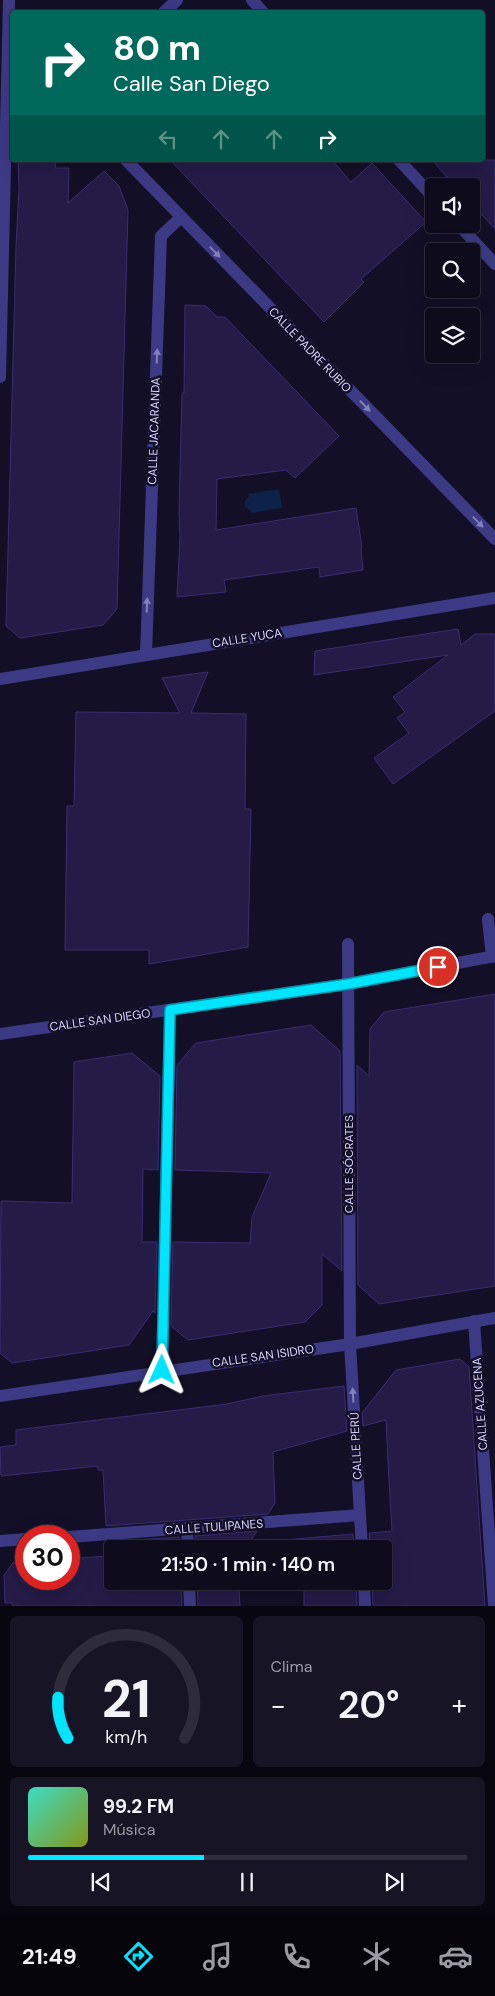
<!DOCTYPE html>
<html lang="es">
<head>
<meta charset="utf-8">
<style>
  body { margin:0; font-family:"DM Sans",sans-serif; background:#171425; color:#f1f3f6; height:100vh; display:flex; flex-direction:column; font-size:19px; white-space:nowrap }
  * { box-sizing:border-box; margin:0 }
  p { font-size:16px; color:#9b9ba3 }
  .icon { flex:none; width:28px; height:28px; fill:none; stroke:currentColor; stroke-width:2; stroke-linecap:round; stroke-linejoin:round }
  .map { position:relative; height:1606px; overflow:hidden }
  .details { display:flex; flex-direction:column; gap:10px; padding:10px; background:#08060f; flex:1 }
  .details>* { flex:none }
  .top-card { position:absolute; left:10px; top:10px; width:475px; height:152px; border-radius:5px; box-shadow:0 5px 20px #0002,0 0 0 1px #2e2b3b; background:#00695c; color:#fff; overflow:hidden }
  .tools { position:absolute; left:425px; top:178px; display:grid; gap:10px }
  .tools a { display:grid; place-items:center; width:55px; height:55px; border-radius:5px; background:#0e0b1c; box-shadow:0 5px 20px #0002,0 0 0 1px #2e2b3b; font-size:25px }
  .speed { position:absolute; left:15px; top:1525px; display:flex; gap:10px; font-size:25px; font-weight:700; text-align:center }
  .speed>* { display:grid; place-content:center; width:65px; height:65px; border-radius:50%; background:#0e0b1c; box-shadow:0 5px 20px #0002,0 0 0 1px #2e2b3b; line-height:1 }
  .speed .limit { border:8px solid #d22; background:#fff; color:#111 }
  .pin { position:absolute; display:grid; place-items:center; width:42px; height:42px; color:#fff; margin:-21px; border:2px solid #fff; border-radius:50%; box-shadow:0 1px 5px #0007 }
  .me { position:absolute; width:55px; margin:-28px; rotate:1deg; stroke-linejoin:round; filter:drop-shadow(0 0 4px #0008) }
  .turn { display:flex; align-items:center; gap:18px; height:105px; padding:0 20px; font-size:22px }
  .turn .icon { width:65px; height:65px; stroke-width:2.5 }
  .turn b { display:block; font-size:35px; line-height:42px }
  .lanes { display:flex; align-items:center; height:48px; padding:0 20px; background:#0003; justify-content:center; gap:25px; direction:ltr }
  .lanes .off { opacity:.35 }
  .big { font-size:38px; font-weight:600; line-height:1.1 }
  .details .card { flex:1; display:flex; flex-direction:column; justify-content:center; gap:8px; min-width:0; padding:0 18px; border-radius:8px; background:#171425 }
  .details .dial { align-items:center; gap:0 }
  .dial svg { height:130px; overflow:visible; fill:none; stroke:#2e2b3b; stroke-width:7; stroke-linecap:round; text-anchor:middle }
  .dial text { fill:#f1f3f6; stroke:none }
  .song { display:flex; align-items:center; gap:15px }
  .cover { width:60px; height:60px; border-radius:8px; background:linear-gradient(135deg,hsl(170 70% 55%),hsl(70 70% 35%)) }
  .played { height:5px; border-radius:2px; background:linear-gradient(90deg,#00e5ff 40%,#2e2b3b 40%) }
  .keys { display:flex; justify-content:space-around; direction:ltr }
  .heat { display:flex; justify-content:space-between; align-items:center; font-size:28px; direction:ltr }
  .details .tiles { flex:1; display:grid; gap:10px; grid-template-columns:1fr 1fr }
  .card:last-child { grid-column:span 2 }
  .trip { position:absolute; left:104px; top:1540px; width:288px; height:50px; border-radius:5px; background:#0e0b1c; box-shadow:0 5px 20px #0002,0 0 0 1px #2e2b3b; font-weight:600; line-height:50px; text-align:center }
  .dock { display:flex; height:80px; justify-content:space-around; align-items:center; background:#06040b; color:#9b9ba3 }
  .dock .icon { width:35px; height:35px }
  .dock .active { color:#00e5ff }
  .dock b { font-size:22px; color:#f1f3f6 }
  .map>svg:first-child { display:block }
</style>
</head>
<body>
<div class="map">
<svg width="495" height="1606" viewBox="0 0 495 1606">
  <rect width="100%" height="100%" fill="#130f26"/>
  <path fill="#0c2248" d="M279 489 282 508 251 513V511L245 507V501L249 496 248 494Z"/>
  <g fill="#241b47" stroke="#3b2d73">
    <path d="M18 160H56L55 168H69L68 203 104 171 119 186 128 210 117 609 103 625 20 638 6 626 16 246 19 188Z"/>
    <path d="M170 160H332L351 182 372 163 426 222 361 279 364 282 324 322Z"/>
    <path d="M432 160H495V229L471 203V186H455Z"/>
    <path d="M185 305 206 306 217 317H225L339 436 295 478 286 470 217 479 216 530 356 508 362 548H361L363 570 320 577 319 567 224 580 226 592 177 597 180 538 179 513 182 393H184Z"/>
    <path d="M458 629 461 645 475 634H495V711L393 784 374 758 409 733 397 718 405 712 393 697 448 655 314 675 315 651Z"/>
    <path d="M208 672 191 713 246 714 245 809H251L248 947 149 964V950H65L67 806H74L76 712 180 713 162 678Z"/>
    <path d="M495 994V1286L379 1304 358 1285 357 1065 369 1076 370 1029 384 1012Z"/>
    <path d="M311 1025 340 1051 342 1271 322 1254V1305L305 1322 188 1340 171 1326 173 1242 250 1243 252 1217 271 1173 175 1170 177 1065 196 1043Z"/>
    <path d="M132 1053 160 1076 158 1170 143 1169 142 1242H157L155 1313 153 1311 129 1345 12 1363 0 1353 1 1201 72 1203 74 1062Z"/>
    <path d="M460 1359 469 1367 485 1606H373L372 1581H382V1549H370L369 1533 392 1531 389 1480 386 1420 363 1426 362 1413 396 1370Z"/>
    <path d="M344 1386 347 1431 273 1452 275 1503 268 1514 106 1526 103 1470H98V1466L1 1476 0 1447 16 1445V1430L227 1404 263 1396Z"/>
    <path d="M257 1531 249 1543 353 1534 354 1549H196L195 1536Z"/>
    <path d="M179 1537 180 1549H112V1581H181L182 1606H12V1603H5L4 1575 13 1563 26 1562V1579H69V1559L107 1556V1542Z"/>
    <path d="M197 1581H356L357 1606H304V1586L239 1589 240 1606H198Z"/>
  </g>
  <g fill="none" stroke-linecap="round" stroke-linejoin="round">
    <g stroke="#3d3a85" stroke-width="12">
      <path d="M252 0 263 12"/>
      <path d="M164 12 177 0"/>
      <path d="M126 160 495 539"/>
      <path d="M399 160 434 198"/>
      <path d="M458 224 495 264"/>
      <path d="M0 377 9 0"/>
      <path d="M146 654 161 236 181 217"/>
      <path d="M0 679 495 598"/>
      <path d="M488 919 492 957"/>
      <path d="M348 944 350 1344 362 1549"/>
      <path d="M0 1034 348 984 495 956"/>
      <path d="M474 1321 494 1606"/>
      <path d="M162 1370 170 1010"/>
      <path d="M0 1396 350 1344 495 1318"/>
      <path d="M187 1529 188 1549"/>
      <path d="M69 1537 360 1515"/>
      <path d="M0 1541 26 1539"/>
      <path d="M189 1581 190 1606"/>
      <path d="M364 1581 365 1606"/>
    </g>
  </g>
  <defs><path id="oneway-solid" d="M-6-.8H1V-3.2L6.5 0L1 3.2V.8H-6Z" transform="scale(1.25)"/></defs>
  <g fill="#837fbc">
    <use href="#oneway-solid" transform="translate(215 252) rotate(46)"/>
    <use href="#oneway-solid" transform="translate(157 356) rotate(-88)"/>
    <use href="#oneway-solid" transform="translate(365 406) rotate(46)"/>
    <use href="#oneway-solid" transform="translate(478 522) rotate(46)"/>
    <use href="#oneway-solid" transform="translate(147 605) rotate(-88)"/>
    <use href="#oneway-solid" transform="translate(353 1395) rotate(-93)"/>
  </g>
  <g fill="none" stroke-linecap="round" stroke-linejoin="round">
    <g stroke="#0095a6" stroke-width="12">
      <path id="route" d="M162 1370 170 1010 348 984 438 967"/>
    </g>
    <use href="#route" stroke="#00e5ff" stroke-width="9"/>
  </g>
  <g text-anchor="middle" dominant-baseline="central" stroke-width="5" stroke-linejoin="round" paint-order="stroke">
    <g font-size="12" fill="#d9d4ff" stroke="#130f26">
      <text transform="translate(310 350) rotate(46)">CALLE PADRE RUBIO</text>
      <text transform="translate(154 431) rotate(-88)">CALLE JACARANDA</text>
      <text transform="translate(247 638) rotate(-9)">CALLE YUCA</text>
      <text transform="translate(100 1020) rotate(-8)">CALLE SAN DIEGO</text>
      <text transform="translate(349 1164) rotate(-90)">CALLE SÓCRATES</text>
      <text transform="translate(263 1356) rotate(-8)">CALLE SAN ISIDRO</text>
      <text transform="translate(480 1404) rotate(-94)">CALLE AZUCENA</text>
      <text transform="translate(356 1446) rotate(-93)">CALLE PERÚ</text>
      <text transform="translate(214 1527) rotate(-4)">CALLE TULIPANES</text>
    </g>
  </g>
</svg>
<div class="tools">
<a><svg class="icon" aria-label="sound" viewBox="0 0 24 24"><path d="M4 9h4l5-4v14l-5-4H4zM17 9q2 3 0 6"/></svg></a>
<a><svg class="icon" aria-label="search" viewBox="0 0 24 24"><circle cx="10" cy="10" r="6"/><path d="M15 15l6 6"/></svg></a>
<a><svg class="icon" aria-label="layers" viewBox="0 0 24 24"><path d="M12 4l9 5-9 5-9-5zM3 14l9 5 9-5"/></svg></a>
</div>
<div class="speed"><div class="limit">30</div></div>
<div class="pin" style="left:438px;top:967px;background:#d93025"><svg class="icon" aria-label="arrive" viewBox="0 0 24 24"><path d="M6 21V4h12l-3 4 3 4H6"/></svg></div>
<svg class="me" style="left:162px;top:1370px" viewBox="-20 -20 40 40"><path d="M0-17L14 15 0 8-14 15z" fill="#00e5ff" stroke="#fff" stroke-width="4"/></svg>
<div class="trip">21:50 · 1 min · 140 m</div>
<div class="top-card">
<div class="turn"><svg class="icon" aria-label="right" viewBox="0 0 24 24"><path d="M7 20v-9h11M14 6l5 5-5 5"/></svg><div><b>80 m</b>Calle San Diego</div></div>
<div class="lanes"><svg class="icon off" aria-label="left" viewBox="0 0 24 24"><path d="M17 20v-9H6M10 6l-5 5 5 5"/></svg><svg class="icon off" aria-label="ahead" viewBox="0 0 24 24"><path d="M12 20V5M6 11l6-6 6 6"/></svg><svg class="icon off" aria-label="ahead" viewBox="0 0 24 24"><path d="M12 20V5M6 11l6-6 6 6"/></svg><svg class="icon" aria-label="right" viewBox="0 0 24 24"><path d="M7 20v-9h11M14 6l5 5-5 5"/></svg></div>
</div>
</div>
<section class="details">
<div class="tiles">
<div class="card dial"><svg viewBox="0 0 100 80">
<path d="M14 69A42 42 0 1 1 86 69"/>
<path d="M14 69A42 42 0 0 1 8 44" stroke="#00e5ff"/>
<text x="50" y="56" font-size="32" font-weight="700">21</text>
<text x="50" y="72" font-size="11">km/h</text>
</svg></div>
<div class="card"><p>Clima</p>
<div class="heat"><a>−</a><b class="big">20°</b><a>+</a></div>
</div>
<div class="card">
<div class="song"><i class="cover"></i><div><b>99.2 FM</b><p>Música</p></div></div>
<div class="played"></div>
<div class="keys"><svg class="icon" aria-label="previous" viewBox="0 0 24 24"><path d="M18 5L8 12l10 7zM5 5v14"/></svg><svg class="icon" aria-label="pause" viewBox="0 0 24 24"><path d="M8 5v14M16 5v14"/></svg><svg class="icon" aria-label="next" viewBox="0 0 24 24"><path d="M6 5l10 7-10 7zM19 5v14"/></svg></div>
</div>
</div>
</section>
<nav class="dock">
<b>21:49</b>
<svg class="icon active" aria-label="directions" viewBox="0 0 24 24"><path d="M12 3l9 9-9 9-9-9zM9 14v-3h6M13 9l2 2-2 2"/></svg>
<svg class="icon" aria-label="music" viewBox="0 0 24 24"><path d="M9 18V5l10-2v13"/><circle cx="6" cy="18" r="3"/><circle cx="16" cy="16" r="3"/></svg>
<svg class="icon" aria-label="phone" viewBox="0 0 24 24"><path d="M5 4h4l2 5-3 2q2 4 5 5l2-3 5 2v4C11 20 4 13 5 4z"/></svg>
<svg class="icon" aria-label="climate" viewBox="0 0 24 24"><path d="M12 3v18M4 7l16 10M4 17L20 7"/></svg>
<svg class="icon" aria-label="car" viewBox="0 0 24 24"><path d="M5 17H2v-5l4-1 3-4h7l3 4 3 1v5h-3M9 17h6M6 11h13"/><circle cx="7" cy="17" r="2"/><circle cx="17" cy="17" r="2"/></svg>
</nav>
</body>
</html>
